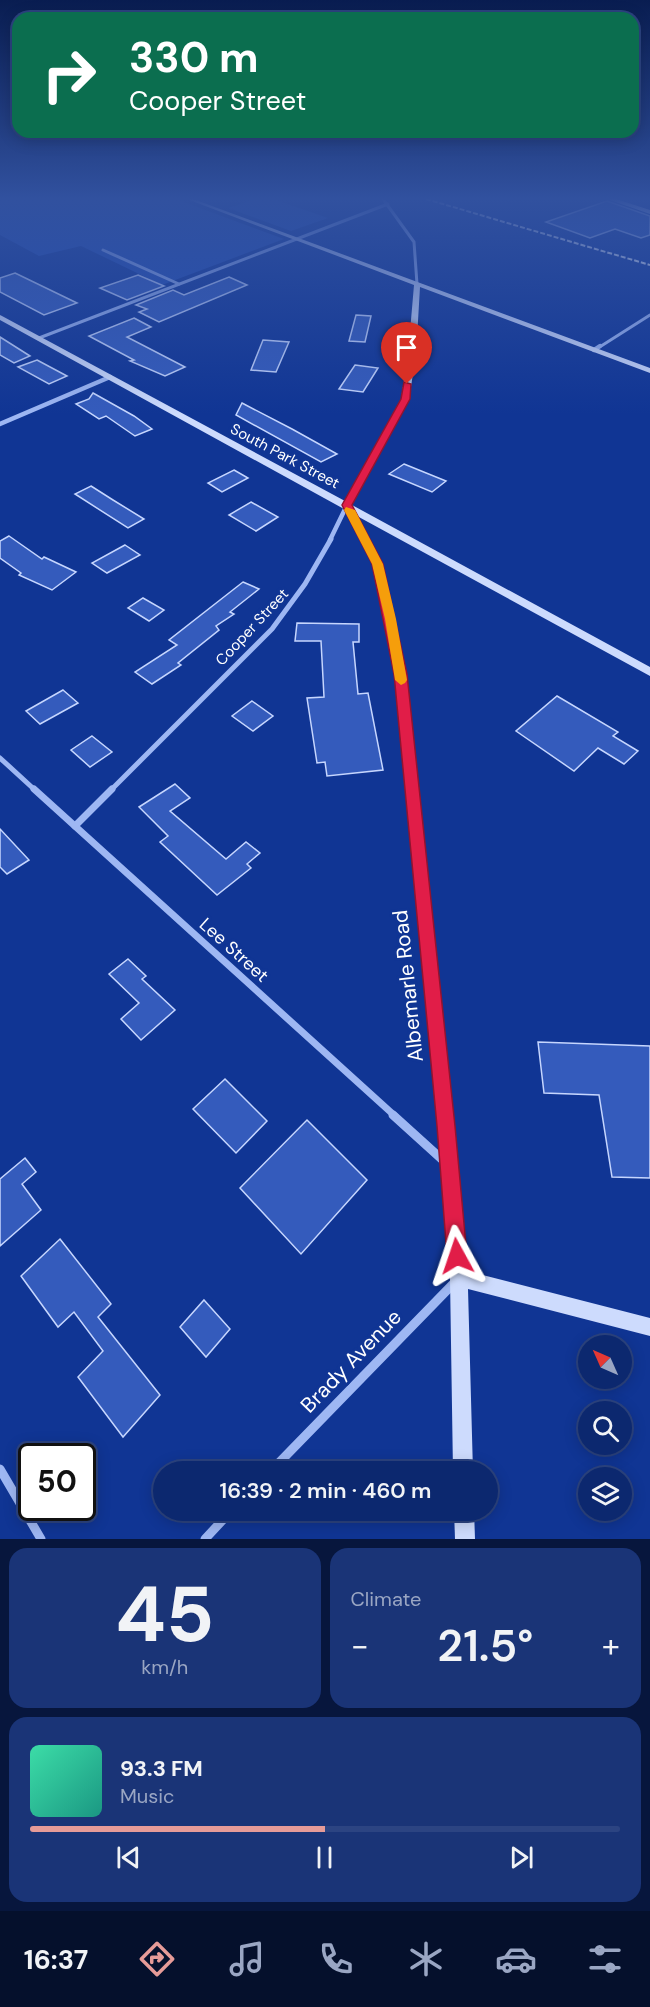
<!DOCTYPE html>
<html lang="en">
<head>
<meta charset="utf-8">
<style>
  body { margin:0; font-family:"DM Sans",sans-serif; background:#1a3477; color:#f1f3f6; height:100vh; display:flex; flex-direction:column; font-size:22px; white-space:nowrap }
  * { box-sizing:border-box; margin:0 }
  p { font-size:20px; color:#9aa6c3 }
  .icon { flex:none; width:33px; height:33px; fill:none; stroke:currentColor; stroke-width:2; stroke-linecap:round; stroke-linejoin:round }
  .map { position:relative; height:1539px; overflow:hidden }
  .drawer { display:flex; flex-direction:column; gap:9px; padding:9px; background:#07163d; flex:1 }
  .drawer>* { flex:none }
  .top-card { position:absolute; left:12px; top:12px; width:627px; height:126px; border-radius:18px; box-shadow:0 3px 15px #0003,0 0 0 2px #2c4482; background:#0b6e4f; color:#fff; overflow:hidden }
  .needle { width:39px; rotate:315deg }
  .tools { position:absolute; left:578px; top:1335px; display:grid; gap:12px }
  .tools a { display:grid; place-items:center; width:54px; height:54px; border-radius:50%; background:#0c286f; box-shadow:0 3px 15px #0003,0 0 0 2px #2c4482; font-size:30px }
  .speed { position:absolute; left:18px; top:1443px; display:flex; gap:12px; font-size:30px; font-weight:700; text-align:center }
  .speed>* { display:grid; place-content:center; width:78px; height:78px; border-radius:50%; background:#0c286f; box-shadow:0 3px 15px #0003,0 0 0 2px #2c4482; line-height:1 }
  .speed .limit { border:3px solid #111; border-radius:9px; background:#fff; color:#111 }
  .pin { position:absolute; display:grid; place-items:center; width:51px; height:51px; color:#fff; margin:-62px -26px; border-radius:50% 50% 50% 0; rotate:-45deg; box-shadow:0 0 6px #0007 }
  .pin .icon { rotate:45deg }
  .me { position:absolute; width:66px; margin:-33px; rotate:355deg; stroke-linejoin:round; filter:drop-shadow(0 0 4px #0008) }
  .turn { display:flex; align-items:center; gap:21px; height:126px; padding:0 18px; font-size:27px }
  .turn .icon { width:78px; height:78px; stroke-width:2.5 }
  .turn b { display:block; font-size:42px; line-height:51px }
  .big { font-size:45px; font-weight:600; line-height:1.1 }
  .drawer .card { flex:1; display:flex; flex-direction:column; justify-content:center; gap:9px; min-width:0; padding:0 21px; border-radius:18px; background:#1a3477 }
  .drawer .dial { align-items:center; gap:0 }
  .dial b { font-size:78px; line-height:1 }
  .song { display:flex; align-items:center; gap:18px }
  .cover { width:72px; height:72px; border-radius:9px; background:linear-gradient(135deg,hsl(160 70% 55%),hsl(170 70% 35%)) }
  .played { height:6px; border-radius:3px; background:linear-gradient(90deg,#e69b98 50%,#2c4482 50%) }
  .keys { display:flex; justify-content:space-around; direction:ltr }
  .heat { display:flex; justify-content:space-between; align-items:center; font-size:33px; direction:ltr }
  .drawer .tiles { flex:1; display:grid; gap:9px; grid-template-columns:1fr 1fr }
  .card:last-child { grid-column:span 2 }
  .trip { position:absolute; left:153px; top:1461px; width:345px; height:60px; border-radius:30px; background:#0c286f; box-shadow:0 3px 15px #0003,0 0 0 2px #2c4482; font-weight:600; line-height:60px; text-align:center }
  .tabs { display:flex; height:96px; justify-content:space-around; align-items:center; background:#05102c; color:#9aa6c3 }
  .tabs .icon { width:42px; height:42px }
  .tabs .current { color:#e69b98 }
  .tabs b { font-size:27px; color:#f1f3f6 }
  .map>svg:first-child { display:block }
</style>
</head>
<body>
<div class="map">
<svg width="650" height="1539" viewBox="0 0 650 1539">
  <rect width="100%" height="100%" fill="#103594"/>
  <g fill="#224db4">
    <path d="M0 199H176L284 239 162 285 81 246 39 256 0 235Z"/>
    <path d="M255 199H273L328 218 291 231 228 208Z"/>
  </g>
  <g fill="#345bbc" stroke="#c6d6fe" stroke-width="1.5">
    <path d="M607 201 650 216V235L641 238 615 229 590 238 546 222Z"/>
    <path d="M15 273 77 303 44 315 0 292V278Z"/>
    <path d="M138 275 164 286 127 300 100 288Z"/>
    <path d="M229 277 247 285 159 322 139 312 147 309 136 305 173 290 184 295Z"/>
    <path d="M356 315 371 316 365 342 349 341Z"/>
    <path d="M134 318 151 327 127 337 185 367 165 376 130 361 134 360 89 336Z"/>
    <path d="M0 337 30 356 14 363 0 355Z"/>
    <path d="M263 340 289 342 276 372 251 370Z"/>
    <path d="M37 360 67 376 49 384 18 367Z"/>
    <path d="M355 365 378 368 363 392 339 389Z"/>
    <path d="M93 393 134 416 152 429 135 436 106 416 99 419 76 404 89 399Z"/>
    <path d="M242 403 292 429 337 454 321 462 236 415Z"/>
    <path d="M404 464 446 481 432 492 389 474Z"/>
    <path d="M234 470 248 478 222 492 208 483Z"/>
    <path d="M91 486 113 500 144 519 128 528 75 494Z"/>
    <path d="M251 502 278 517 256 531 229 515Z"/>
    <path d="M9 536 42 559 44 557 76 572 52 590 19 575 21 573 0 558V541Z"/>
    <path d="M125 545 140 555 107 573 92 563Z"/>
    <path d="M243 582 259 589 230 612 234 614 216 626 219 630 178 663 181 665 152 684 135 672 177 645 169 640Z"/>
    <path d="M143 598 164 610 149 621 128 608Z"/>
    <path d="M297 623 359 624V642H353L358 694 368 693 383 770 327 776 325 762 317 763 307 698 324 697 321 641H295Z"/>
    <path d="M63 690 78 703 40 724 26 711Z"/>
    <path d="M557 696 618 732 613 736 638 751 624 764 598 748 574 771 516 731Z"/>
    <path d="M252 701 273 716 253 731 232 716Z"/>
    <path d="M92 736 112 752 90 767 71 750Z"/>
    <path d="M175 784 190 798 170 811 226 859 246 842 260 853 247 864 251 868 217 895 160 842 168 836 139 807Z"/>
    <path d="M0 829 29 860 7 874 0 867Z"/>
    <path d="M128 959 146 976 142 979 175 1010 141 1040 121 1019 139 1003 109 974Z"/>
    <path d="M538 1042 650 1046V1178L612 1177 599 1095 544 1093Z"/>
    <path d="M225 1079 267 1121 236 1153 193 1109Z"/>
    <path d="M307 1120 367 1180 301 1254 240 1188Z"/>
    <path d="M25 1158 36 1172 22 1184 41 1210 0 1246V1179Z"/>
    <path d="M60 1239 111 1304 98 1317 160 1395 123 1437 78 1377 103 1351 74 1312 58 1327 21 1276Z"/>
    <path d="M204 1300 230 1329 206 1357 180 1327Z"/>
  </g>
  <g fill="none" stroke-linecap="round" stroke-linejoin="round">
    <g stroke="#9eb7f3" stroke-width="3">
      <path d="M383 199 414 242 417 284"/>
      <path d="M103 250 179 284"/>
      <path d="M39 338 388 204"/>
      <path d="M598 348 650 315"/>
    </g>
    <g stroke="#9eb7f3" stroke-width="4.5">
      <path d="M594 350 600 346"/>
      <path d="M0 424 110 377"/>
      <path d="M330 540 347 505"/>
    </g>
    <g stroke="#9eb7f3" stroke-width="5">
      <path d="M0 758 36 791"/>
      <path d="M110 791 272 629 305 584 331 539"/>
    </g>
    <g stroke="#9eb7f3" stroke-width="7">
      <path d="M34 789 395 1116"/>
      <path d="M75 826 112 789"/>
    </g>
    <g stroke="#9eb7f3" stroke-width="9">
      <path d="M393 1115 446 1163"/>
      <path d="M0 1469 41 1539"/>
      <path d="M270 1472 454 1283"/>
      <path d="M205 1539 232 1510"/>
    </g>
    <g fill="#cddbfd" fill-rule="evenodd">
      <path d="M187 199H193L650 368V373L420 287 416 355 409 399 352 505 650 667V676L357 516 382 564 405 674 454 1126 467 1271 650 1318V1336L468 1289 473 1472H453L450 1278 438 1126 395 674 372 564 344 509 0 320V315L2 316 345 501 401 399 408 355 414 285Z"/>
      <path d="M454 1510H474L475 1539H455Z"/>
    </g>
    <path fill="#eaefff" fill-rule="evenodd" d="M607 199H616L650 210V214Z"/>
    <path stroke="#fff" stroke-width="2" stroke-dasharray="5 2" stroke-linecap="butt" d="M426 199 650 265"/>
  </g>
  <linearGradient id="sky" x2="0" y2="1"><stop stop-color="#091d51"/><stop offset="0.48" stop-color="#31519f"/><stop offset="1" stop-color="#31519f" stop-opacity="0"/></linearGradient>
  <rect width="650" height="414" fill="url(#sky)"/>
  <path fill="#e11d48" stroke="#92132f" stroke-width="1.5" d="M404 382 411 384 410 399 352 505 383 564 407 674 455 1126 467 1256 464 1263 457 1265 450 1263 447 1256 437 1126 394 674 372 564 342 505 401 399Z"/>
  <path fill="#f59e0b" d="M346 507 355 510 383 564 396 619 407 680 405 683 401 685 395 680 385 619 372 564 344 510Z"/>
  <g text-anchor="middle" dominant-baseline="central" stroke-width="6" stroke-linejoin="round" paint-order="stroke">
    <g font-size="15" fill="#fff" stroke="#103594">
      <text transform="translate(285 456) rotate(28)">South Park Street</text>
      <text transform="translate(252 627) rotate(-47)">Cooper Street</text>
    </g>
    <g font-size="18" fill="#fff" stroke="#103594">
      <text transform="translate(234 950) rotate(42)">Lee Street</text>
    </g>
    <g font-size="21" fill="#fff" stroke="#103594">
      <text transform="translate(408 986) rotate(-96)">Albemarle Road</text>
      <text transform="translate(351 1361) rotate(-46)">Brady Avenue</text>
    </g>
  </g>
</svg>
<div class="tools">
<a><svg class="needle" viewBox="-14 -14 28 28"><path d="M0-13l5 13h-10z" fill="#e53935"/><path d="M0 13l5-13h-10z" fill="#9aa6c3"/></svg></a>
<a><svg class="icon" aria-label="search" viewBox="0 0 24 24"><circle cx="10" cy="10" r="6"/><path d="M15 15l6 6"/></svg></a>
<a><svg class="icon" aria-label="layers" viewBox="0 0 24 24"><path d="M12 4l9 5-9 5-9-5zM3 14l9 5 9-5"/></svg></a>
</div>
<div class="speed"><div class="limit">50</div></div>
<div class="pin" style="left:407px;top:384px;background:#d93025"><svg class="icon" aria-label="arrive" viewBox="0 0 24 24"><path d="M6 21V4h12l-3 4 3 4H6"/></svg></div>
<svg class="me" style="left:457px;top:1256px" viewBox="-20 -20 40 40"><path d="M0-17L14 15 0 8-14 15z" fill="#e11d48" stroke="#fff" stroke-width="4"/></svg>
<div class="trip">16:39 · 2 min · 460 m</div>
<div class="top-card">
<div class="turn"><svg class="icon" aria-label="right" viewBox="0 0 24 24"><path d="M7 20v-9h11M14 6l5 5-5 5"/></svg><div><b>330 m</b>Cooper Street</div></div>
</div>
</div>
<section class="drawer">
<div class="tiles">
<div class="card dial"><b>45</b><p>km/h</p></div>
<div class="card"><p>Climate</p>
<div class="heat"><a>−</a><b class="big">21.5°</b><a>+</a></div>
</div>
<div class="card">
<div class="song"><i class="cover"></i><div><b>93.3 FM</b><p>Music</p></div></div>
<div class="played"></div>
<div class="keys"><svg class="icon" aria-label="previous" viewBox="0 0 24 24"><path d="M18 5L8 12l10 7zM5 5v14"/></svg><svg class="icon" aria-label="pause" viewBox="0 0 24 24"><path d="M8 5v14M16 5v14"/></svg><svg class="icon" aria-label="next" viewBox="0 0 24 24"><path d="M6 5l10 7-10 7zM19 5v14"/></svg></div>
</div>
</div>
</section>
<nav class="tabs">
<b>16:37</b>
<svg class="icon current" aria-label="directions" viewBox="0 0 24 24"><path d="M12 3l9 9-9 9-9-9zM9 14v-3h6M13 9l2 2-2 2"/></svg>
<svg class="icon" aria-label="music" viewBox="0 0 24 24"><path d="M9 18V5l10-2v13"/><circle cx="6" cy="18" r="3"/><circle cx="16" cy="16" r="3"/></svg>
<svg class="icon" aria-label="phone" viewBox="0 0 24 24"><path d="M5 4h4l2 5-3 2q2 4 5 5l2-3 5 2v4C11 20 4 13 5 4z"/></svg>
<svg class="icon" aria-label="climate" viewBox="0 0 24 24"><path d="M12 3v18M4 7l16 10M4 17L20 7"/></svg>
<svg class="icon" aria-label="car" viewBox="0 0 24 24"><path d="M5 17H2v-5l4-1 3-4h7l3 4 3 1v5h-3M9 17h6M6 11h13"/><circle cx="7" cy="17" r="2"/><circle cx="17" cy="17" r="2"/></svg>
<svg class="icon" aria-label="filters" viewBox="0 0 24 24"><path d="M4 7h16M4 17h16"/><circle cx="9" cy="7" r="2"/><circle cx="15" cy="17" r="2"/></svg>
</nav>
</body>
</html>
